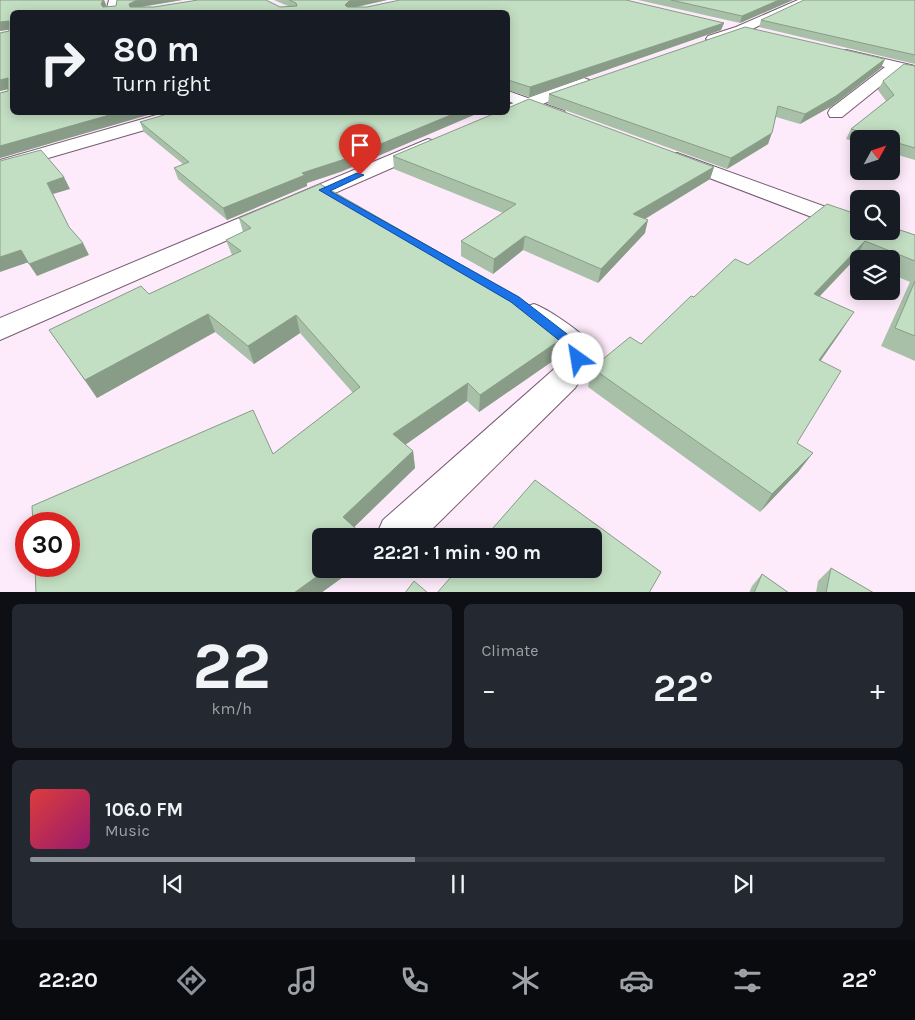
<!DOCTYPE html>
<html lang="en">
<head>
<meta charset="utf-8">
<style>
  body { margin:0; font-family:Karla,sans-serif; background:#242831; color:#f1f3f6; height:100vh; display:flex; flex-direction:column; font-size:19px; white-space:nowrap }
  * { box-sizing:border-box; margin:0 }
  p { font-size:16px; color:#9ea1a6 }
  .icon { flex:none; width:28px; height:28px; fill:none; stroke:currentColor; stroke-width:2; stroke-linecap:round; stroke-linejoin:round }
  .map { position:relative; height:592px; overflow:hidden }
  .drawer { display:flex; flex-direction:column; gap:12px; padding:12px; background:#0d0f14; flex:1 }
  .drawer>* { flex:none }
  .hud { position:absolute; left:10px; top:10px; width:500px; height:105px; border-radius:8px; box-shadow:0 2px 12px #0003; background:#171b24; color:#f1f3f6; overflow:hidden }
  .needle { width:32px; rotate:50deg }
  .fabs { position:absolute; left:850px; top:130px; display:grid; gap:10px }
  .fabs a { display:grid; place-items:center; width:50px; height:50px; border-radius:8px; background:#171b24; box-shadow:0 2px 12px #0003; font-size:25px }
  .speed { position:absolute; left:15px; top:512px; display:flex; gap:10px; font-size:25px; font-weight:700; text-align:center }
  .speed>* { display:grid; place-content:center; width:65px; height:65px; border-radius:50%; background:#171b24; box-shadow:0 2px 12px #0003; line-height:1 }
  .speed .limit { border:8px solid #d22; background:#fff; color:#111 }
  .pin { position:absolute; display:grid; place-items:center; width:42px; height:42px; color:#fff; margin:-51px -21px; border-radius:50% 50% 50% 0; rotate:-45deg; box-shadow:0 0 5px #0007 }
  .pin .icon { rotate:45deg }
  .me { position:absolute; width:55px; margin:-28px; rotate:328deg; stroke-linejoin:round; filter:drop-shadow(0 0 4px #0008) }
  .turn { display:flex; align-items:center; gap:18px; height:105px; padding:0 20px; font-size:22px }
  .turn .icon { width:65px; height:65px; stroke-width:2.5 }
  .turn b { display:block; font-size:35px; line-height:42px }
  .big { font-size:38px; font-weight:700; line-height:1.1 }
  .drawer .widget { flex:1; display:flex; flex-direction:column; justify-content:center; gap:8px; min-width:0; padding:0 18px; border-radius:8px; background:#242831 }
  .drawer .dial { align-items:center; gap:0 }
  .dial b { font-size:65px; line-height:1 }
  .song { display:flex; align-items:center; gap:15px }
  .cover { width:60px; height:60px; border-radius:8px; background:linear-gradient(135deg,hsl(0 70% 55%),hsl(320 70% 35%)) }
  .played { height:5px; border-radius:2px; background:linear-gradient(90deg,#8c9099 45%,#363941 45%) }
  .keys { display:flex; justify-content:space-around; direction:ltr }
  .heat { display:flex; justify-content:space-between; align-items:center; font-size:28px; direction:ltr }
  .drawer .tiles { flex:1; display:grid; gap:12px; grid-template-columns:1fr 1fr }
  .widget:last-child { grid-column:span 2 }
  .trip { position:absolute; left:312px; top:528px; width:290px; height:50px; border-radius:8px; background:#171b24; box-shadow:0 2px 12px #0003; font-weight:700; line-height:50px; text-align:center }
  .tab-bar { display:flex; height:80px; justify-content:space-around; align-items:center; background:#090b0e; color:#9ea1a6 }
  .tab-bar .icon { width:35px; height:35px }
  .tab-bar .selected { color:#8c9099 }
  .tab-bar b { font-size:22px; color:#f1f3f6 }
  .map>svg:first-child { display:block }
</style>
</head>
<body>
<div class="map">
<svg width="915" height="593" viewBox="0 0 915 593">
  <rect width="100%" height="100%" fill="#fdeafa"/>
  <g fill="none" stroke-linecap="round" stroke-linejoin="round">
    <g stroke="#775c73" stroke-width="2">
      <g id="minor">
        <path d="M109 0H119L117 12H106Z"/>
        <path d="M798 0H812L744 33 712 43 706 39 708 36 736 27Z"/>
        <path d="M846 50 915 66V74L899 71 842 117H830L828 113 830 109 885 67 841 57 839 54Z"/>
        <path d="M584 78 589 80 592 83 589 86 514 115 508 116 501 112H508V105Z"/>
        <path d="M167 112H195L193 116 0 172V160Z"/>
        <path d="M428 139 435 141 437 145 435 149 0 340V318Z"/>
        <path d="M534 304C546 308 579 330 587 340 592 346 592 352 594 359L575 388 425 536H378L377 534 383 520 553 370 562 357 561 352 524 321 520 314 524 307Z"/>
      </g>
    </g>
    <g stroke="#775c73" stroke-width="2">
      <g id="tertiary">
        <path d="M508 91 564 111 567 115 564 119 558 120 508 101Z"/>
        <path d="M677 153 859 219V231H868L859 234 851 232 670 163 667 159 670 155Z"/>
      </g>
    </g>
    <use href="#minor" fill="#fff" fill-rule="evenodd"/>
    <use href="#tertiary" fill="#fff" fill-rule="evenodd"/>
  </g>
  <g fill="#a8c0a8">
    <path d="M0 0H104L106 5 105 7 116 6 117 0H182L142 7H154L198 0H266L280 7 288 6 274 0H387L357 7H367L400 0H626L724 23 721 30 529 97 508 90V12H12V112H158L0 158V93L8 91V89L0 91V33L9 31V29L0 31Z"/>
    <path d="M638 0H793L740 23Z"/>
    <path d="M915 0V64L759 27 761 20Z"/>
    <path d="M915 66V160L891 153V139H859V143L846 139 851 129 886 101 878 90 883 81Z"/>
    <path d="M881 68 832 106 800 124 776 117 768 144 727 169 548 104 549 94Z"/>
    <path d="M140 122 343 171 307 183V186L227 220 178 179 174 168 183 164 144 132Z"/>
    <path d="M393 156 714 167 710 179 645 219V233L598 283 523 250 493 274 461 256V241L503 213 394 169Z"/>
    <path d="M827 204 915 235V361L881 346 910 282 891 274V259H859V260L855 259 819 296 842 330 820 361 797 443 799 471 760 512 588 387 592 368 641 344 694 297 748 265Z"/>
    <path d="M239 218 563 338 560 356 479 412 467 401 405 445 413 451 415 468 354 527 321 569H354L321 593H36L273 454 353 393 300 333 254 364 215 332 97 398 49 330 149 294 232 255 226 240 243 232Z"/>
    <path d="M831 568 874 593H816L818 581Z"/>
    <path d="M762 574 789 593H749L752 586Z"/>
  </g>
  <g fill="#889c88">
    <path d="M103 0H104L106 5 104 12 101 4Z"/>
    <path d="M136 0H182L139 7 131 12 129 4Z"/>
    <path d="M354 0H387L350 8 345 5 349 1Z"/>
    <path d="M779 0H793L740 23 742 16Z"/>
    <path d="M9 21 12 29 0 31V22Z"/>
    <path d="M724 23 721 30 529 97 530 87Z"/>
    <path d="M885 59 881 68 832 106 800 124 805 114Z"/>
    <path d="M8 78 12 88 0 91V80Z"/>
    <path d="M510 94 509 104H508V95Z"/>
    <path d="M120 112H158L0 158V146Z"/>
    <path d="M458 112H481L343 171 307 183V186L227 220 223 208 302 173Z"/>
    <path d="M772 133 768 144 727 169 731 158Z"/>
    <path d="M714 167 710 179 630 228 633 214Z"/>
    <path d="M64 177 70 189 53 194 75 239 47 183Z"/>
    <path d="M648 220 645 233 598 283 601 269Z"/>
    <path d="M525 236 523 250 493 274 494 259Z"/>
    <path d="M865 241 855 259 804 313 814 294Z"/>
    <path d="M83 243 89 255 37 276 29 264Z"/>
    <path d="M21 250 29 262 0 272V257Z"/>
    <path d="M854 312 842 330 808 379 819 360Z"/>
    <path d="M208 314 215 332 97 398 85 380Z"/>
    <path d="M296 315 300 333 254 364 248 346Z"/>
    <path d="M563 338 560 356 479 412 480 395Z"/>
    <path d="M468 383 467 401 395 452 393 434Z"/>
    <path d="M413 451 415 468 347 534 343 517Z"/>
    <path d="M813 453 799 471 760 512 772 494Z"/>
    <path d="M327 569H354L321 593H294Z"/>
  </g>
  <g fill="#c3dfc3" stroke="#889c88">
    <path d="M0 0H103L101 4 103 7 116 6 117 0H137L129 4 130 7H154L198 0H266L280 7 297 6 296 3 289 0H354L349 1 345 5 347 7H367L400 0H626L724 23 530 87 508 80V12H12V112H120L0 146V93L8 91V78L0 80V33L9 31V21L0 22Z"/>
    <path d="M671 0H779L742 16Z"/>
    <path d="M804 0H915V55L761 20Z"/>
    <path d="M745 27 885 59 836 96 805 114 778 106 772 133 731 158 549 94Z"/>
    <path d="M904 64 915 66V148L891 141V139H885L851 129 894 95 883 81Z"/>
    <path d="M529 99 714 167 633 214 648 220 601 269 525 236 494 259 461 241 516 204 393 156 498 112H508V108Z"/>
    <path d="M174 112H458L342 160 302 173 305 175 223 208 174 168 189 162 140 122Z"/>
    <path d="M41 150 64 177 47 183 69 227 83 243 29 264 21 250 0 257V161Z"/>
    <path d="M320 184 505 290 562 335 563 338 480 395 468 383 393 434 413 451 343 517 364 536H321V569H327L294 593H36L35 566H69V524H33L32 506 253 410 273 454 360 387 296 315 248 346 208 314 85 380 49 330 141 286 149 294 241 251 226 240 251 228 239 218Z"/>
    <path d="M827 204 859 215V231H891V227L915 235V261L865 241 814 294 854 312 819 360 841 371 797 443 813 453 772 494 592 368 630 337 641 344 691 296 694 297 735 259 748 265Z"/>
    <path d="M915 281V336L895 328Z"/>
    <path d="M535 480 661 572 649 593H437L458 569H594V536H486Z"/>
    <path d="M831 568 874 593H826Z"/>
    <path d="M762 574 789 593H754Z"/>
    <path d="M414 581 428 593H405Z"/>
  </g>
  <path fill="#1a73e8" stroke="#114b97" d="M357 173 364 175 330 191 519 297 580 344 584 359 583 362H573L570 349 511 302 319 190Z"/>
</svg>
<div class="fabs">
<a><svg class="needle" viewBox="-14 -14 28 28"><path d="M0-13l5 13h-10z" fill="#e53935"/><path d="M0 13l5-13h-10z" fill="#9ea1a6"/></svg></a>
<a><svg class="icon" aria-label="search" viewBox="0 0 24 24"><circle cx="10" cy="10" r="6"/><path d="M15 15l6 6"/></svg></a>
<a><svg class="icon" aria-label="layers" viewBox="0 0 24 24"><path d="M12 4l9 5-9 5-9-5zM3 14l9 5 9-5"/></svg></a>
</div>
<div class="speed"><div class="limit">30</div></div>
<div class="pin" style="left:360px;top:175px;background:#d93025"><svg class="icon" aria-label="arrive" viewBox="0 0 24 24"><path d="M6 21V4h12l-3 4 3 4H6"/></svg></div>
<svg class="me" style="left:578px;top:359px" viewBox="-20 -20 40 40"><circle r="19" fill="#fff"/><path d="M0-13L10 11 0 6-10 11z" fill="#1a73e8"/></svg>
<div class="trip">22:21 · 1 min · 90 m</div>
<div class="hud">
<div class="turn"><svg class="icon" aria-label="right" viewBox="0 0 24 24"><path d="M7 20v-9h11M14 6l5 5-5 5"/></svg><div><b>80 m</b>Turn right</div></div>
</div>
</div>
<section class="drawer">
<div class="tiles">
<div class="widget dial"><b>22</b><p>km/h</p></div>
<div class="widget"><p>Climate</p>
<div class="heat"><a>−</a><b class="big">22°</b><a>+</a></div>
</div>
<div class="widget">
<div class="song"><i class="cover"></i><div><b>106.0 FM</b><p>Music</p></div></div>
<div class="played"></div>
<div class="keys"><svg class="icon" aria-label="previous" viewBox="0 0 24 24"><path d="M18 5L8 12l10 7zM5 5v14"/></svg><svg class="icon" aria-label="pause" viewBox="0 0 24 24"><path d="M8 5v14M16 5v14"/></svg><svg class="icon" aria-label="next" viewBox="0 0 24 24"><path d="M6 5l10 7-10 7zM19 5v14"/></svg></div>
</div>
</div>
</section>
<nav class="tab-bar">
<b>22:20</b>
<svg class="icon selected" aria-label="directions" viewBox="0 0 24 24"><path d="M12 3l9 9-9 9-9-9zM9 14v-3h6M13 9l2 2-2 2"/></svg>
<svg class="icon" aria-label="music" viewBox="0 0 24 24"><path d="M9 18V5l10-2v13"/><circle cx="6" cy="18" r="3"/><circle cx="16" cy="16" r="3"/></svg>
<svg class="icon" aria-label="phone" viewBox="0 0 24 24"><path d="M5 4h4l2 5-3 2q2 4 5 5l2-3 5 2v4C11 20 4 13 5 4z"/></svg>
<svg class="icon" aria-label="climate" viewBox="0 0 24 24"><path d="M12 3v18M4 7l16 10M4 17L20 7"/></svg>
<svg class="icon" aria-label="car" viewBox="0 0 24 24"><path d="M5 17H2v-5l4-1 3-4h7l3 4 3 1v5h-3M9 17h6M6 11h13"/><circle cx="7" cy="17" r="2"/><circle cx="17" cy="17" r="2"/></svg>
<svg class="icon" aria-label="filters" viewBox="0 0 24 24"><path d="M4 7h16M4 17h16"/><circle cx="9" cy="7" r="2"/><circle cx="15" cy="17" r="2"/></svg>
<b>22°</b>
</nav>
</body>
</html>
